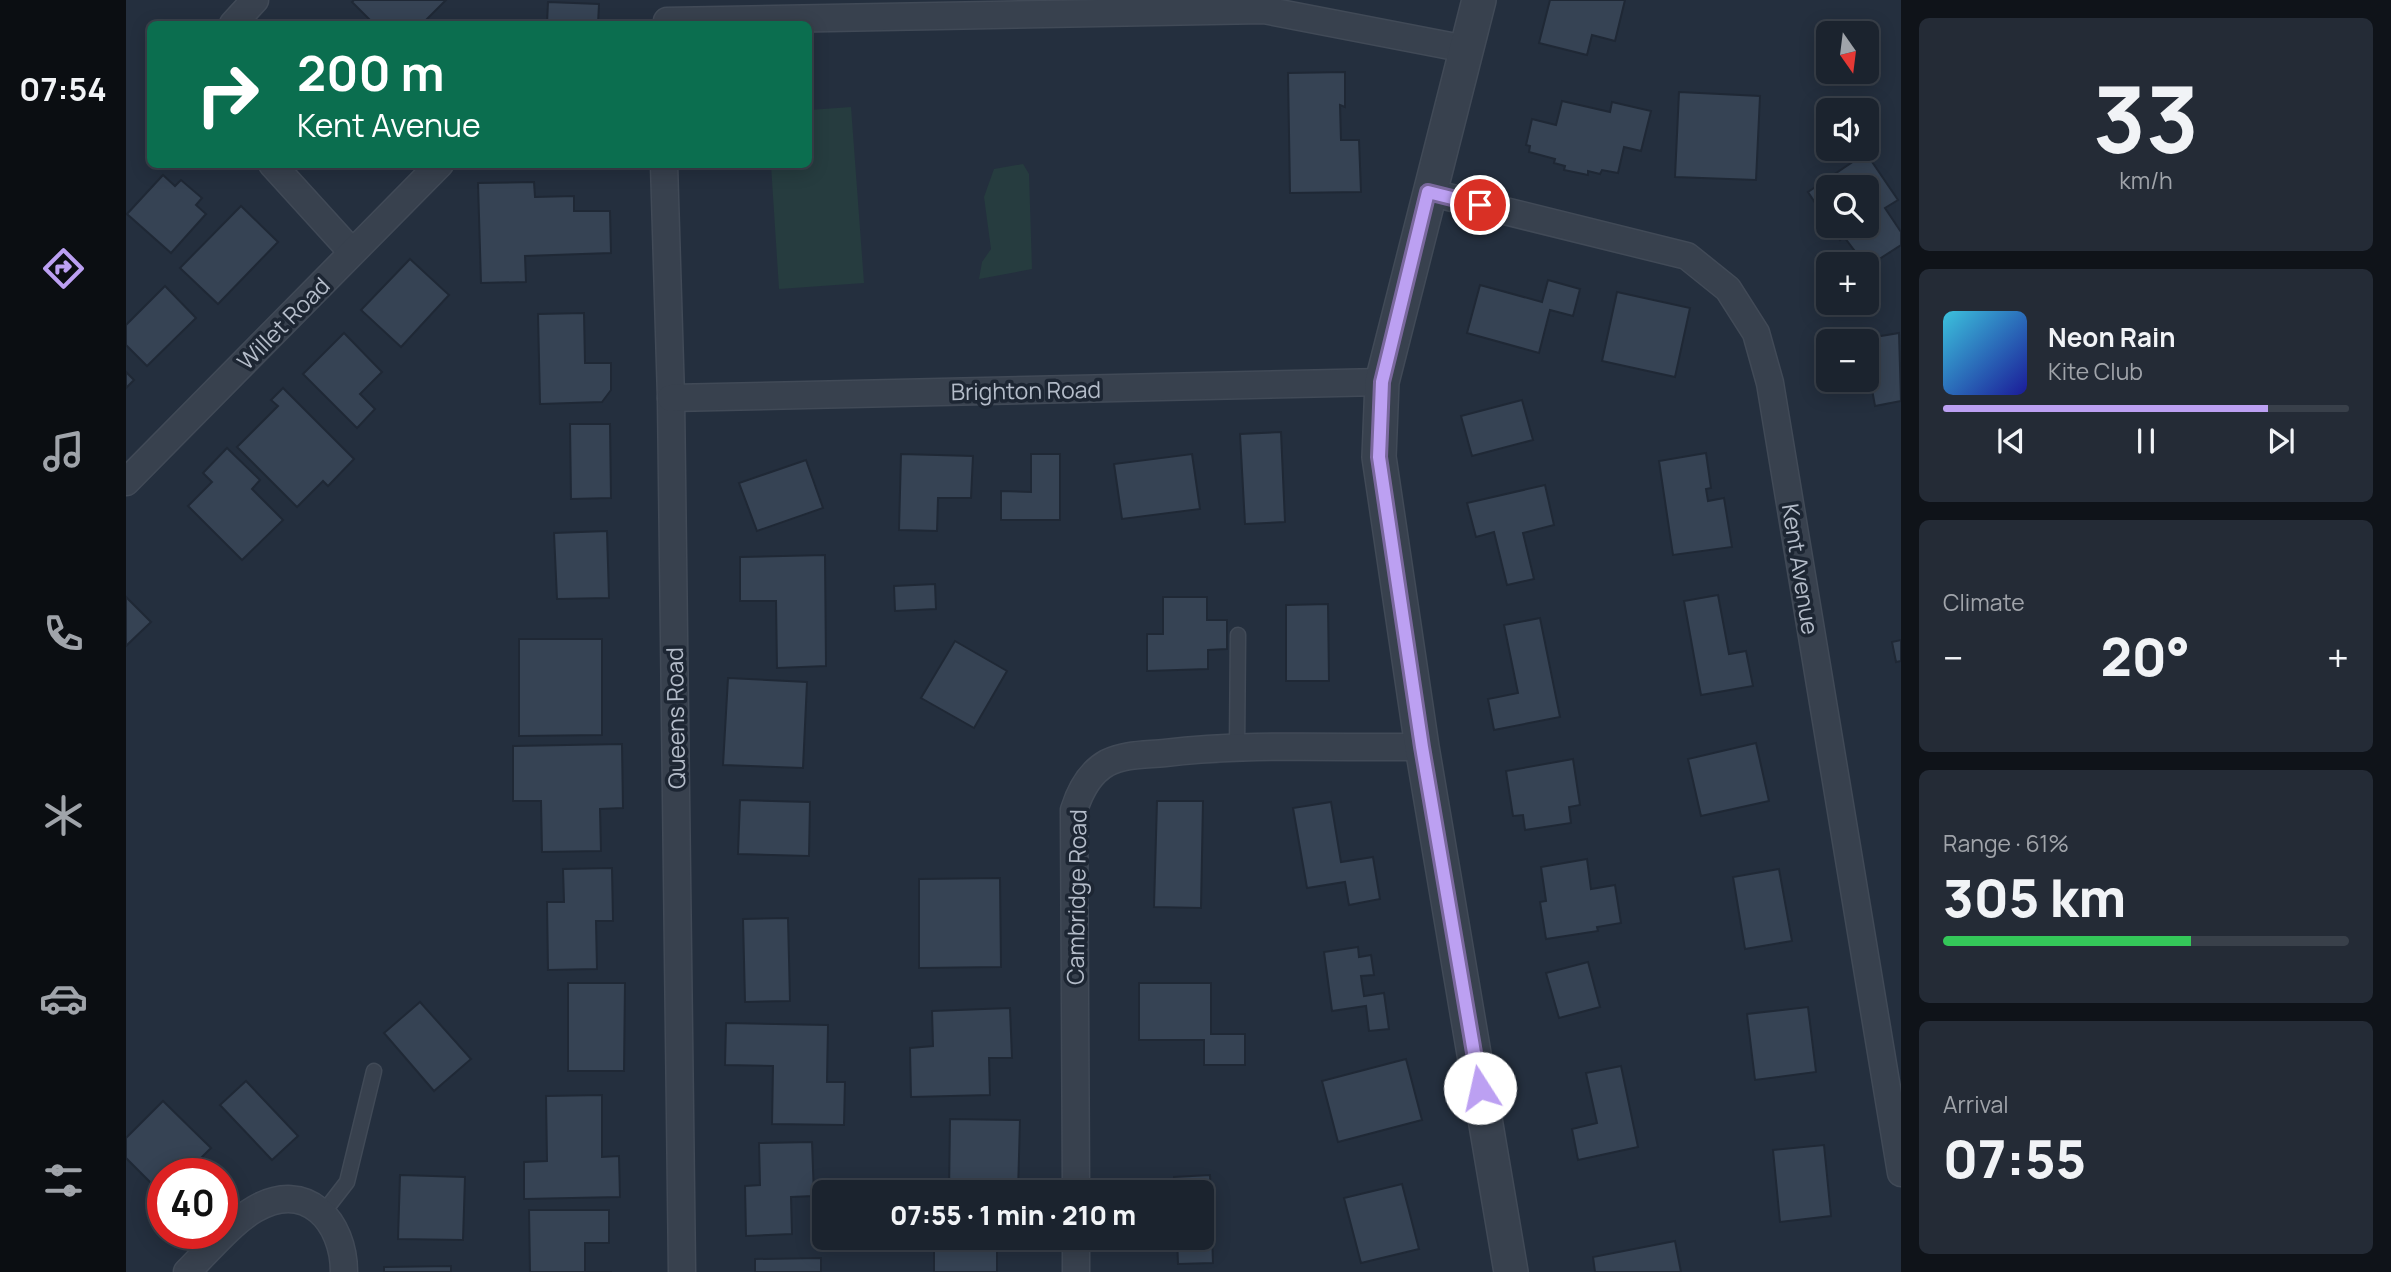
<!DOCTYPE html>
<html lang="en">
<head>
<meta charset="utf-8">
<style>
  body { margin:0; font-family:Manrope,sans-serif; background:#242b36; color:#f1f3f6; height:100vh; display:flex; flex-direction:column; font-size:26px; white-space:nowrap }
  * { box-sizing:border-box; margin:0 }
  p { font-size:23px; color:#a0a4aa }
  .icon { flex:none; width:38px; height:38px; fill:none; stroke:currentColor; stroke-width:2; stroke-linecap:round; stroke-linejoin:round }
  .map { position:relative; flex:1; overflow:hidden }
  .details { display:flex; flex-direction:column; gap:18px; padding:18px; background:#0f1319; width:490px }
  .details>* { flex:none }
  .hud { position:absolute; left:21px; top:21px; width:665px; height:147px; border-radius:10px; box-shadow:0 4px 18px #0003,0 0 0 2px #39404a; background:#0b6e4f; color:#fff; overflow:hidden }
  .needle { width:46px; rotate:166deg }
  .tools { position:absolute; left:1690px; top:21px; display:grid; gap:14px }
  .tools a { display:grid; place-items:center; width:63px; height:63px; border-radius:10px; background:#1b232e; box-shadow:0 4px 18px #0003,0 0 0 2px #39404a; font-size:35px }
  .speed { position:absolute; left:21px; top:1158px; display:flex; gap:14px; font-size:35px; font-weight:700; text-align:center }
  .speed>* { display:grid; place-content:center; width:91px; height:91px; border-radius:50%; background:#1b232e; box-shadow:0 4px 18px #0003,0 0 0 2px #39404a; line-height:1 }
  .speed .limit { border:10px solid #d22; background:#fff; color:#111 }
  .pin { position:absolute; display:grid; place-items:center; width:60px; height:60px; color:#fff; margin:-30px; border:4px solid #fff; border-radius:50%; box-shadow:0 2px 7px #0007 }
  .me { position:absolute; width:77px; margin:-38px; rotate:350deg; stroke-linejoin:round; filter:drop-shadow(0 0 5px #0008) }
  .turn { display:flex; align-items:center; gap:24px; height:147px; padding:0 35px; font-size:32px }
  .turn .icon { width:91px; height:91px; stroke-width:2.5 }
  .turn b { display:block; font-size:49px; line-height:60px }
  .big { font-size:52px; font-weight:800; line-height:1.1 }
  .details .widget { flex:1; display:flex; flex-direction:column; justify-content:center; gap:10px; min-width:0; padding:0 24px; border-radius:10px; background:#242b36 }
  .details .dial { align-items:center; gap:0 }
  .dial b { font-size:91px; line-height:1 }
  .song { display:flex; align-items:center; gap:21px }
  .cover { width:84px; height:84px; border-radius:10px; background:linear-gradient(135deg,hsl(190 70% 55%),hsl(240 70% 35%)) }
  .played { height:7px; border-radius:4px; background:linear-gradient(90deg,#bca0f2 80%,#39404a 80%) }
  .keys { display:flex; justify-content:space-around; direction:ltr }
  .heat { display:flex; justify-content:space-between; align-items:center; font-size:38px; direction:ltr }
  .charge { height:10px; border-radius:5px; background:linear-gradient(90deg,#34c759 61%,#39404a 0) }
  .trip { position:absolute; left:686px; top:1180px; width:402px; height:70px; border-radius:10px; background:#1b232e; box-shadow:0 4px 18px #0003,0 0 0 2px #39404a; font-weight:800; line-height:70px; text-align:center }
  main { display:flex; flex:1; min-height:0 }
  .tabs { display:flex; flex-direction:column; width:126px; justify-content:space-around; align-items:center; background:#0b0e12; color:#a0a4aa }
  .tabs .icon { width:49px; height:49px }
  .tabs .current { color:#bca0f2 }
  .tabs b { font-size:32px; color:#f1f3f6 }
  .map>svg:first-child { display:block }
</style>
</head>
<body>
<main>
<nav class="tabs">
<b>07:54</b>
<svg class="icon current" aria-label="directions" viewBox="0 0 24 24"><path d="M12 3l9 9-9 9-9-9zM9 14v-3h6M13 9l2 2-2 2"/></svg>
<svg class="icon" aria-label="music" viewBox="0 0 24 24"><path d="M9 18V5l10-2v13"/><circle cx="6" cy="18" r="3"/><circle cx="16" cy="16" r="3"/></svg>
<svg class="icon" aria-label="phone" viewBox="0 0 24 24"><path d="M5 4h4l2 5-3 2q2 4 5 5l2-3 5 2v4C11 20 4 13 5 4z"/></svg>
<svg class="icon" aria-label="climate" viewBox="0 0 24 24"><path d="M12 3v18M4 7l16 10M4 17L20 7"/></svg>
<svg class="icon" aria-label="car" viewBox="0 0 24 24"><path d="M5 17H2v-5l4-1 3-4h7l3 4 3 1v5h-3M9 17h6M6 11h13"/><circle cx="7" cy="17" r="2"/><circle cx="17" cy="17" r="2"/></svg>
<svg class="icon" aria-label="filters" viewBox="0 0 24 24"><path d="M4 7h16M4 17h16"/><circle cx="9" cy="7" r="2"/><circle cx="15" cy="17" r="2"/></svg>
</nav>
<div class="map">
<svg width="1775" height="1272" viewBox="0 0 1775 1272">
  <rect width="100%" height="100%" fill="#242f3e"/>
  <g fill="#263c3f">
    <path d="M725 107 738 283 653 289 645 165 682 164 683 110Z"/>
    <path d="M897 164 903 174 906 269 853 279 856 262 865 249 858 197 868 169Z"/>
  </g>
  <g fill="#364354" stroke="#1f2835" stroke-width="2">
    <path d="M228 0H320L296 24H248L226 2Z"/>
    <path d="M1424 0H1499L1489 41 1466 35 1461 55 1413 43Z"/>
    <path d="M422 2 473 4 472 24H421Z"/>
    <path d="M1219 72V107L1214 105 1215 140H1233L1235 192 1164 193 1162 73Z"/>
    <path d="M1553 92 1634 96 1630 180 1549 177Z"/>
    <path d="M1436 101 1484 112 1486 102 1525 111 1515 151 1498 147 1492 173 1476 170 1474 174 1462 171V175L1438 170 1439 166 1428 163 1429 159 1403 152 1404 146 1400 145 1406 119 1430 125Z"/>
    <path d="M1740 153 1772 200 1759 208 1775 232V245L1741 267 1718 237 1714 240 1704 226H1741V187H1703V224L1682 192Z"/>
    <path d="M37 175 49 186 55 180 76 198 70 205 80 214 45 253 1 214Z"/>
    <path d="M408 182 409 197 448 196V211H484L485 253 399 256 400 282 355 283 352 183Z"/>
    <path d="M115 206 152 242 92 304 54 268Z"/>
    <path d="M284 259 323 295 275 347 235 310Z"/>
    <path d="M1422 280 1454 289 1447 316 1424 310 1413 353 1341 333 1354 285 1416 302Z"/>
    <path d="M39 286 70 318 21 366 0 345V325Z"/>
    <path d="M1491 292 1564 308 1549 377 1476 361Z"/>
    <path d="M458 313 459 363H485V390L476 402 414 404 412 314Z"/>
    <path d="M218 333 256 372 234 394 249 409 231 428 177 374Z"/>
    <path d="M1773 333 1775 401 1749 406 1741 362V341L1737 339Z"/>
    <path d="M0 372 8 380 0 388Z"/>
    <path d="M157 388 228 459 202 486 197 481 171 507 111 447 152 406 145 400Z"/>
    <path d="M1396 400 1407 440 1346 456 1335 416Z"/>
    <path d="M444 424H484L485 498 445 499Z"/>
    <path d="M1155 432 1159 522 1119 524 1114 434Z"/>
    <path d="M101 448 134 480 126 489 157 520 116 560 62 506 86 482 77 473Z"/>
    <path d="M1580 453 1585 488 1580 489 1582 501 1598 498 1606 547 1547 555 1533 461Z"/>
    <path d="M775 454 847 456 845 498H812L811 531 773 530Z"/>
    <path d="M905 454H934V520H875V491L905 492Z"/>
    <path d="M1066 454 1074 509 996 519 988 464Z"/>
    <path d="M680 460 697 508 631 531 613 483Z"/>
    <path d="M1419 485 1428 525 1397 533 1408 579 1381 585 1368 532 1350 537 1341 503Z"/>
    <path d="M481 531 483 598 431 599 428 533Z"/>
    <path d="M699 555 700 666 651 668 650 601H614V557Z"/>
    <path d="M809 584 810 609 769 611 768 586Z"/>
    <path d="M1592 595 1603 654 1620 651 1627 686 1575 695 1558 601Z"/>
    <path d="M0 597 25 622 0 646Z"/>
    <path d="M1037 597H1081V620H1101V649L1082 650V669L1021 671V634H1037Z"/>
    <path d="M1202 604 1203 681H1160V605Z"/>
    <path d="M1414 618 1434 717 1368 730 1362 699 1392 693 1378 625Z"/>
    <path d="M393 639H476V735L393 736Z"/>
    <path d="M1775 640V661L1770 662 1766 642Z"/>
    <path d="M829 641 881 671 848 728 795 698Z"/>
    <path d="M602 678 681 682 677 768 597 765Z"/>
    <path d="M1630 743 1643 801 1575 816 1562 759Z"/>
    <path d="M496 744 497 808 474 809 475 851 416 852 415 801H387V746Z"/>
    <path d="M1447 759 1454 805 1443 807 1445 823 1399 830 1397 815 1387 816 1380 771Z"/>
    <path d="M614 800 684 802 683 856 612 854Z"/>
    <path d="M1031 801H1077L1075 908 1028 907Z"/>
    <path d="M1205 802 1215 862 1247 857 1254 899 1223 905 1219 882 1181 888 1167 808Z"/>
    <path d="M1461 859 1465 889 1489 885 1495 923 1471 927 1472 931 1420 939 1414 902 1420 901 1415 867Z"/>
    <path d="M486 868 487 921H470L471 969 422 970 421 902H438L437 869Z"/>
    <path d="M1653 869 1666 941 1619 949 1607 877Z"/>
    <path d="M874 878 875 967 793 968V879Z"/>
    <path d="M662 918 664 1001 619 1002 617 919Z"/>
    <path d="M1232 947 1233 957 1245 955 1248 975 1235 976 1238 996 1258 993 1263 1029 1243 1031 1240 1006 1206 1011 1198 952Z"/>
    <path d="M1462 962 1474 1007 1433 1018 1420 973Z"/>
    <path d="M442 983H499L498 1071H442Z"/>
    <path d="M1013 983H1085V1034H1119V1065H1078V1040H1013Z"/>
    <path d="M294 1002 345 1059 308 1091 258 1033Z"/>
    <path d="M1682 1007 1690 1072 1629 1080 1621 1014Z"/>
    <path d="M884 1008 886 1058H863L864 1095 785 1097 784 1048 807 1046 806 1011Z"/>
    <path d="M600 1023 702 1025 701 1082H719L718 1125 646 1124 647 1066 599 1065Z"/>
    <path d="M1280 1059 1296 1120 1212 1142 1196 1081Z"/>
    <path d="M1495 1066 1512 1147 1452 1160 1446 1129 1471 1123 1460 1073Z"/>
    <path d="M120 1081 172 1136 146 1160 94 1105Z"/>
    <path d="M476 1095V1157L493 1156 494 1197 398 1199V1162L421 1161 420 1096Z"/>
    <path d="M37 1101 85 1148 59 1174H37V1195L0 1158V1138Z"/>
    <path d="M824 1119 894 1120 892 1192H823Z"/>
    <path d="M686 1142 688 1196 665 1197 666 1234 620 1236 619 1186 634 1185 633 1143Z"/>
    <path d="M1698 1145 1705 1216 1654 1222 1647 1150Z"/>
    <path d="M274 1175 339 1177 337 1240 272 1239Z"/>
    <path d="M1084 1175 1087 1263 1052 1264 1051 1237H1076V1192H1049L1048 1177Z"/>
    <path d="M1276 1184 1293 1249 1235 1263 1218 1198Z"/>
    <path d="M403 1210H483V1243H459V1272H486H404Z"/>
    <rect x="808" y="1237" width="63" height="35"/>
    <path d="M1549 1241 1555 1272H1469L1467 1257Z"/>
    <path d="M695 1258V1272H629V1259Z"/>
    <path d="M325 1266V1272H258V1267Z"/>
  </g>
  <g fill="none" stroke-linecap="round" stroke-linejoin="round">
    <g stroke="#414a57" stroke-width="17">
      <g id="service">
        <path d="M1111 749 1112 635"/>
        <path d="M197 1213 221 1182 248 1071"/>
      </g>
    </g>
    <g stroke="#414a57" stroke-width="29">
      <g id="minor">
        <path d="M541 21 1138 10 1340 49"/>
        <path d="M107 24 129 0"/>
        <path d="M146 164 226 252"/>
        <path d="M538 164 545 398 556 1272"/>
        <path d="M1302 192 1561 256 1602 289 1630 333 1644 383 1775 1173"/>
        <path d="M545 398 1256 382"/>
        <path d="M0 482 314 164"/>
        <path d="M950 1192 948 810C954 791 963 773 981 763 999 754 1019 755 1039 753 1123 743 1211 748 1296 747"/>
        <path d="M950 1237V1272"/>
        <path d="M61 1272C80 1253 106 1222 129 1209 181 1179 218 1222 218 1272"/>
      </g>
    </g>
    <g stroke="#414a57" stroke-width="36">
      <path id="tertiary" d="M1353 0 1256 382 1253 457 1296 747 1385 1272"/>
    </g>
    <use href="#service" stroke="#38414e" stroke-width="14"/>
    <use href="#minor" stroke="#38414e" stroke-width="26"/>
    <use href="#tertiary" stroke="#38414e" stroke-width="33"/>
  </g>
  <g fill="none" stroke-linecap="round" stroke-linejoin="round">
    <g stroke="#7a689d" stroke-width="18">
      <path id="route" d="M1354 1088 1296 747 1253 457 1256 382 1302 192 1354 205"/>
    </g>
    <use href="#route" stroke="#bca0f2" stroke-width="12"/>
  </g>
  <g text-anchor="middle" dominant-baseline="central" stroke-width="7" stroke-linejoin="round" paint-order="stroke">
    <g font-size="23" fill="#b4bcc9" stroke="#1d2633">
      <text transform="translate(157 323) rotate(-45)">Willet Road</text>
      <text transform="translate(900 390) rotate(-1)">Brighton Road</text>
      <text transform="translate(1675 569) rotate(81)">Kent Avenue</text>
      <text transform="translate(549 718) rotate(-91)">Queens Road</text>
      <text transform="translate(950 897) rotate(-89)">Cambridge Road</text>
    </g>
  </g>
</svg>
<div class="tools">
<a><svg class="needle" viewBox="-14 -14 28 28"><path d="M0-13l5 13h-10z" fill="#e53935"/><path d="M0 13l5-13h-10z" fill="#a0a4aa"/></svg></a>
<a><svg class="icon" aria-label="sound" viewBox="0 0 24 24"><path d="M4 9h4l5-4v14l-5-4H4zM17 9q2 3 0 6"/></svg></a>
<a><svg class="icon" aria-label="search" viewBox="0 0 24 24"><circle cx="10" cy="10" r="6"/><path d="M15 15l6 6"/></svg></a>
<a>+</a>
<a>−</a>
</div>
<div class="speed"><div class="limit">40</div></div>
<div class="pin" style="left:1354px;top:205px;background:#d93025"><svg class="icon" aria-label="arrive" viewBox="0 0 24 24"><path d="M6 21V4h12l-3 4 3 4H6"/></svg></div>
<svg class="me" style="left:1354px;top:1088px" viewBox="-20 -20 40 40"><circle r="19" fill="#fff"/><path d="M0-13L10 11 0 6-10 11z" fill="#bca0f2"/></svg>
<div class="trip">07:55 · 1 min · 210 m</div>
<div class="hud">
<div class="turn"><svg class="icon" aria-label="right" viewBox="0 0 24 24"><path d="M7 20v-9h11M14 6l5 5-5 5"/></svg><div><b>200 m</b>Kent Avenue</div></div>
</div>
</div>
<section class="details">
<div class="widget dial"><b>33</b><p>km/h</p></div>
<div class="widget">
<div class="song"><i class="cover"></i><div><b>Neon Rain</b><p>Kite Club</p></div></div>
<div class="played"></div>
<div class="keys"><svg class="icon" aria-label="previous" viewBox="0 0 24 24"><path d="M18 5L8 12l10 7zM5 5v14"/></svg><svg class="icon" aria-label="pause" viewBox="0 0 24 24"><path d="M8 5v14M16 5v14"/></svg><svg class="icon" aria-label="next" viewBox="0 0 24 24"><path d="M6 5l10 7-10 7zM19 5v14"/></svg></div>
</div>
<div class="widget"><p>Climate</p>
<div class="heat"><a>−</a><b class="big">20°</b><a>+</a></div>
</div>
<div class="widget"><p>Range · 61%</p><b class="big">305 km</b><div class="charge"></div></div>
<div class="widget"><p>Arrival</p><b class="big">07:55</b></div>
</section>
</main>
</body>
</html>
